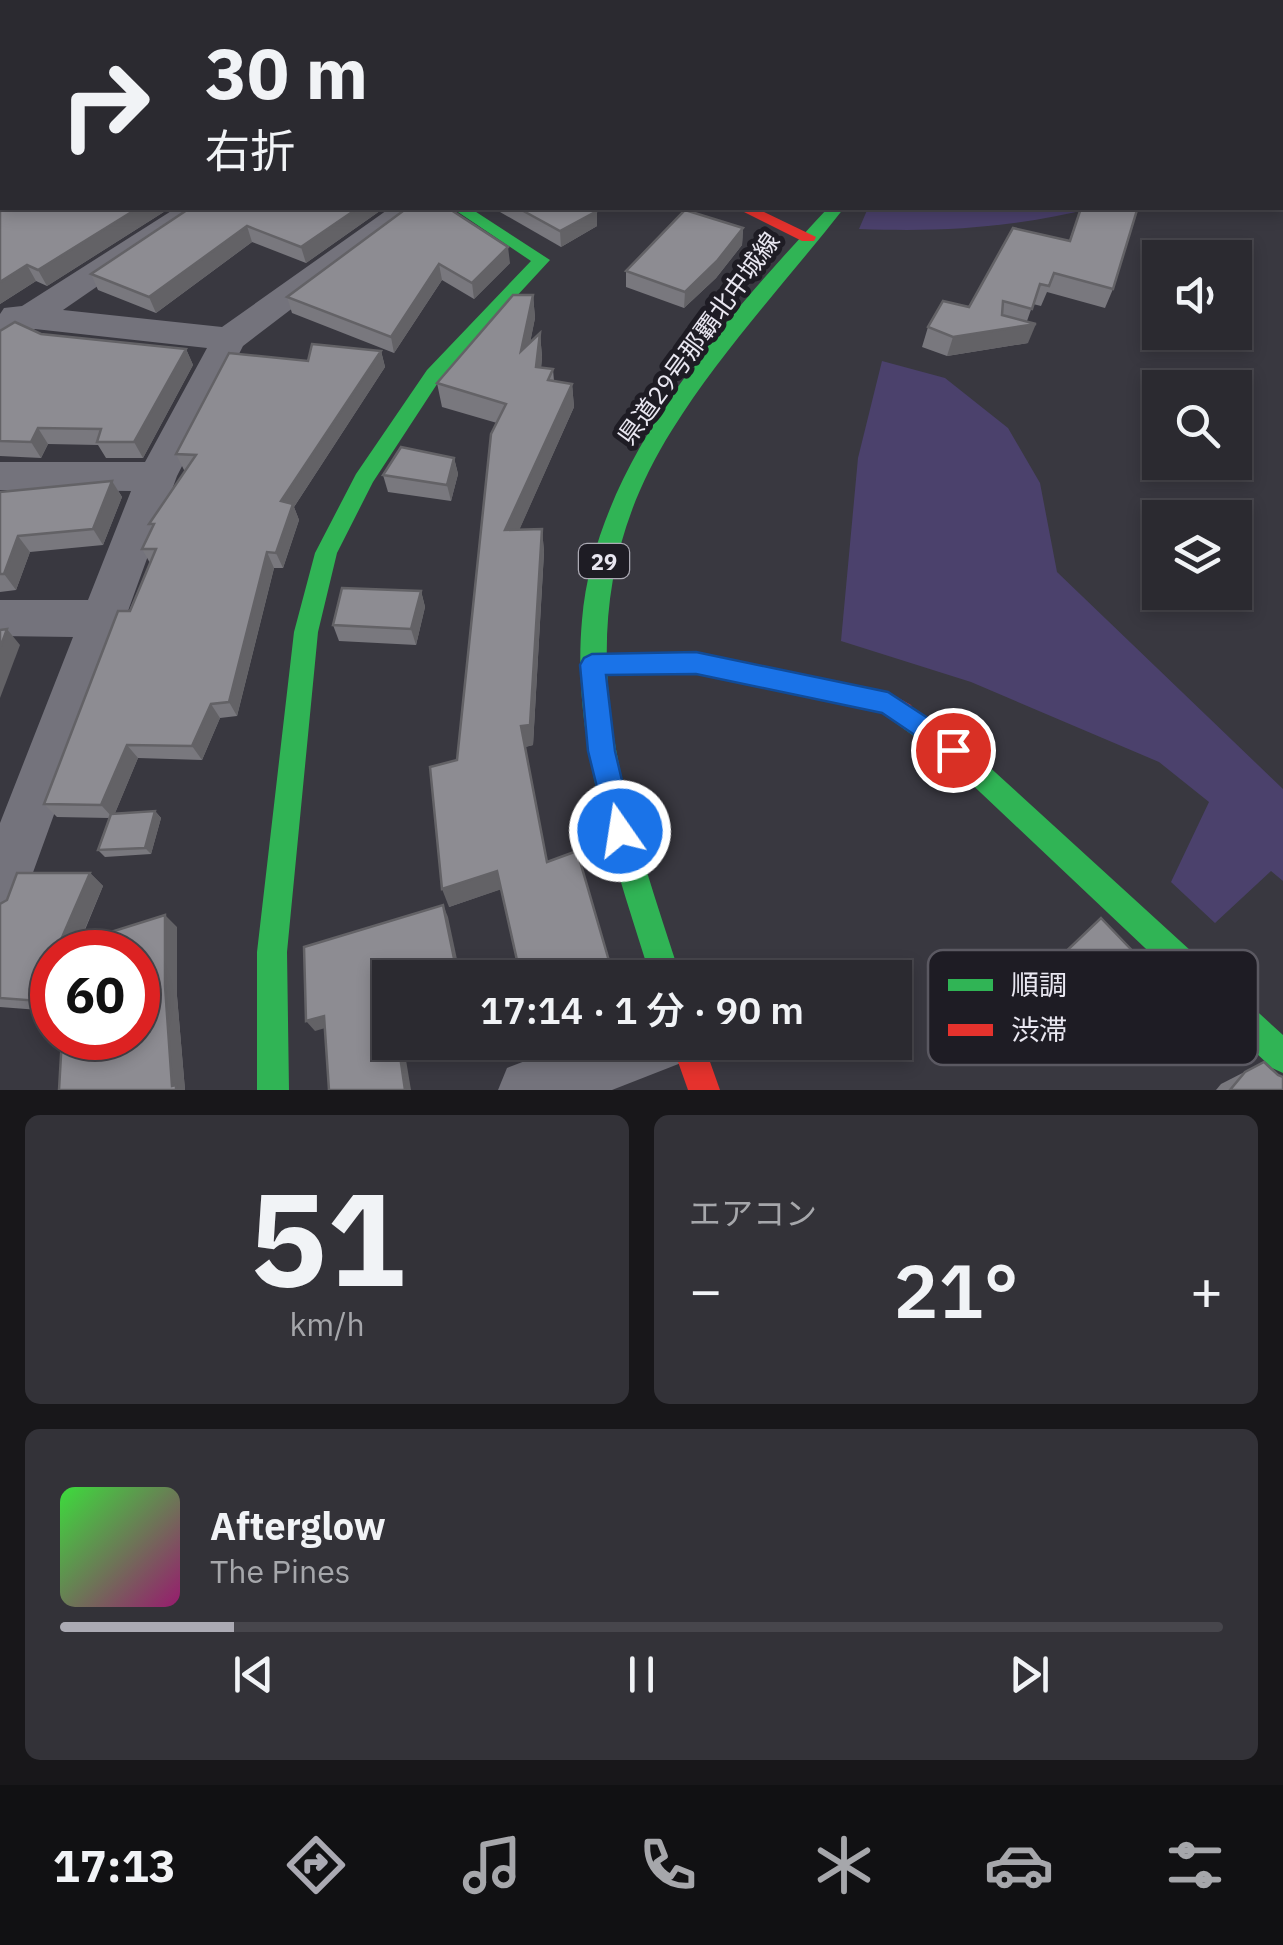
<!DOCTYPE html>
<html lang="ja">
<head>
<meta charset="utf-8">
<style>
  body { margin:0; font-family:"IBM Plex Sans","Noto Sans JP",sans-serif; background:#333238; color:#f1f3f6; height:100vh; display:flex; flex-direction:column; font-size:38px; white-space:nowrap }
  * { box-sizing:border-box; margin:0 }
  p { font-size:32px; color:#a6a7ab }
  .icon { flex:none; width:55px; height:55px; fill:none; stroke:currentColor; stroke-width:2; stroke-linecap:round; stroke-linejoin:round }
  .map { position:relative; height:1090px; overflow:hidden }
  .sheet { display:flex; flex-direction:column; gap:25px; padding:25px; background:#18171a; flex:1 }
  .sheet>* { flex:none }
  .banner { position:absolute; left:0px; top:0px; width:1285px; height:210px; box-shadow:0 5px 15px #0003,0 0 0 2px #47464c; background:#2b2a30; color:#f1f3f6; overflow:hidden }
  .controls { position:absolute; left:1142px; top:240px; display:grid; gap:20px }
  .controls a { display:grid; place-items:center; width:110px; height:110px; border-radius:0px; background:#2b2a30; box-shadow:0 5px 15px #0003,0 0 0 2px #47464c; font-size:50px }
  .speed { position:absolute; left:30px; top:930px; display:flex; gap:20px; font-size:50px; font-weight:700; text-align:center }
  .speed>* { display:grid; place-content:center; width:130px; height:130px; border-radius:50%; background:#2b2a30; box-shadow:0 5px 15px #0003,0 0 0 2px #47464c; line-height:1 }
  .speed .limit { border:15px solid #d22; background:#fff; color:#111 }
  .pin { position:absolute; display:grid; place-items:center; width:85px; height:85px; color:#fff; margin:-42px; border:5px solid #fff; border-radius:50%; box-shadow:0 2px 10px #0007 }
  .me { position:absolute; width:110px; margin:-55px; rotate:347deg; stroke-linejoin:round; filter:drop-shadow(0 0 8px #0008) }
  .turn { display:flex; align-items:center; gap:35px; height:210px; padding:0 40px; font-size:45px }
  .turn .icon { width:130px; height:130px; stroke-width:2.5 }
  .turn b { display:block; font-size:70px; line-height:85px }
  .big { font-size:75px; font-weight:600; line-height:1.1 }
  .sheet .card { flex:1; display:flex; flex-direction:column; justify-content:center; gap:15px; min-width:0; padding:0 35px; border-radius:15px; background:#333238 }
  .sheet .dial { align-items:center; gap:0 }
  .dial b { font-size:130px; line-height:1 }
  .song { display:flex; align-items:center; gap:30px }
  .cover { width:120px; height:120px; border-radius:15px; background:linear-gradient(135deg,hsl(120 70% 55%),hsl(320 70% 35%)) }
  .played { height:10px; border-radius:5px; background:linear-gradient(90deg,#abaab3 15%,#47464c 15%) }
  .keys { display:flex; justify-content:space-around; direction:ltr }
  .heat { display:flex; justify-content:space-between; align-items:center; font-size:55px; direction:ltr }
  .sheet .tiles { flex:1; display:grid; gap:25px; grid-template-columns:1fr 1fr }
  .card:last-child { grid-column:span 2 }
  .trip { position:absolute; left:372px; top:960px; width:540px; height:100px; border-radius:0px; background:#2b2a30; box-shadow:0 5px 15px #0003,0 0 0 2px #47464c; font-weight:600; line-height:100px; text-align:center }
  .tab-bar { display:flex; height:160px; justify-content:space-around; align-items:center; background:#111113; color:#a6a7ab }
  .tab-bar .icon { width:70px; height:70px }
  .tab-bar .selected { color:#abaab3 }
  .tab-bar b { font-size:45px; color:#f1f3f6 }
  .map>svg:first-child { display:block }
</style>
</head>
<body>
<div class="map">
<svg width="1283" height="1090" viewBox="0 0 1283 1090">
  <rect width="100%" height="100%" fill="#393840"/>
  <g fill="#4b416c">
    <path d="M868 208H1094C1010 228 945 232 859 229Z"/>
    <path d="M882 361 945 378 1008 428 1040 483 1057 572 1283 789V881L1271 871 1215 923 1171 882 1209 802 1159 762 971 682 841 641 858 458Z"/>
  </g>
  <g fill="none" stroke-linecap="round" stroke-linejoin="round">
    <g fill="#74737c" fill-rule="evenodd">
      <path d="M585 0H609L610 2H587Z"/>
      <path d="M176 208H211L63 310 222 327 390 208H424L243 346 177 476 19 911 0 919V823L73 637 0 636V600H88L131 491 0 490V462H145L207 348 35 329 0 347V314L4 308 22 306Z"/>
      <path d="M575 1042H690L681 1063 612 1090H498L507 1068Z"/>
    </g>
    <g fill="#30b455" fill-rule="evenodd">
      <path d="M452 208H470L550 260 441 378 373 482 337 553 318 632 287 952 289 1090H257V952L294 632 315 553 356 474 427 370 531 261Z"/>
      <path d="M828 208H844C786 282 722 350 672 430 555 616 619 787 681 978H651C615 863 571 741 582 620 595 464 725 318 828 208Z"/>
      <path d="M902 702 962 742 1283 1035V1073L1272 1068 944 758 893 721 889 713 893 705Z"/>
    </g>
    <g fill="#e5322d" fill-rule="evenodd">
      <path d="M736 208H756L816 237 814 241H802Z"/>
      <path d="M696 653 888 692 911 705 915 713 911 721 902 724 882 713 696 673 592 675 583 672 580 665 583 658 592 655Z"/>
      <path d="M671 1042H703L720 1090H688Z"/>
    </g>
  </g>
  <g fill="#79787e">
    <path d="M302 0H581L586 2H467L462 0 457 2H303Z"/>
    <path d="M2 208H170L47 286 36 281 0 304Z"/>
    <path d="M190 208H384L306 263 252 242 156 313 98 290 91 274Z"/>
    <path d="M407 208 510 263 474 299 442 280 394 353 292 313 287 297Z"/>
    <path d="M493 208H591L597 226 561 247Z"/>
    <path d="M1081 208 1113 289 1105 308 1047 292 1041 306 1033 304 1027 321 1028 343 947 356 922 347 928 327 969 307 1069 241Z"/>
    <path d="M743 228 742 245 716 278 684 308 626 287V271Z"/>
    <path d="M533 295 535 318 530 342 540 333 542 357 541 368 553 369 554 381 572 384 574 407 519 530 542 529 544 552 533 745 525 747 501 889 449 907 457 760 497 423 442 407 437 383Z"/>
    <path d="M0 331 186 349 193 365 143 458H106L98 445 48 444 41 458 0 456Z"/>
    <path d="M381 351 385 367 294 507 299 520 283 568H274L237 716 220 718 202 760 138 758 115 813 155 811 161 818 151 854 105 857 98 850 109 818 57 817 44 804 150 563 142 549 152 528 149 524 186 470H184L176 454 308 361Z"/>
    <path d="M454 458 458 474 451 501 388 492 383 475Z"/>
    <path d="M112 481 122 497 103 545 30 552 16 590 0 592V492Z"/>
    <path d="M421 591 425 607 416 645 339 641 333 625Z"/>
    <path d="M90 873 103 886 80 942 177 927V996L185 1090H59L138 1038 52 952V1011L0 1007V904Z"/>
    <path d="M1101 918 1105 1053 1092 1062 1024 992Z"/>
    <path d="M1264 1062 1283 1090H1216L1221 1084Z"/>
  </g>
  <g fill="#636266">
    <path d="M428 0H462L457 2H423Z"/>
    <path d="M138 208H170L47 286 38 270Z"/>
    <path d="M358 208H384L306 263 301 247Z"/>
    <path d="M597 211V226L561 247 560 231Z"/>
    <path d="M247 226 252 242 156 313 149 297Z"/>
    <path d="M743 228 742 245 716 278 684 308 685 292Z"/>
    <path d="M508 247 510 263 474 299 472 283Z"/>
    <path d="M439 264 442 280 394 353 391 337Z"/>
    <path d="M27 265 36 281 0 304V282Z"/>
    <path d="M533 295 535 318 524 374 521 351Z"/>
    <path d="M1036 324 1028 343 947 356 953 337Z"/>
    <path d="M540 333 542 357 539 391 536 367Z"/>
    <path d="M186 349 193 365 143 458 134 442Z"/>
    <path d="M381 351 385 367 294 507 299 520 283 568 276 553 281 501Z"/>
    <path d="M572 384 574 407 509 553 505 530Z"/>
    <path d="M38 428 48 444 41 458 31 442Z"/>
    <path d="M454 458 458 474 451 501 447 485Z"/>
    <path d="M112 481 122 497 103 545 93 529Z"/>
    <path d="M542 529 544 552 533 745 525 747 521 726Z"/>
    <path d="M18 536 30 552 16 590 4 574Z"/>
    <path d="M267 552 274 568 237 716 229 702Z"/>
    <path d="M421 591 425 607 416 645 411 629Z"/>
    <path d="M7 629 20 645 0 698V648Z"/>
    <path d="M211 704 220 718 202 760 192 746Z"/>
    <path d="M127 745 138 758 113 818 101 805Z"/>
    <path d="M155 811 161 818 151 854 145 848Z"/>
    <path d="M497 871 502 889 449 907 442 889Z"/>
    <path d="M90 873 103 886 75 952 57 949Z"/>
    <path d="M443 905 448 917 461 978H458Z"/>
    <path d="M165 915 177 927V996L185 1090H176L172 1086 165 986Z"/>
    <path d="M324 1016 332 1026 315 1031 306 1021Z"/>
    <path d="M398 1042H403L411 1090H405Z"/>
  </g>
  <g fill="#8d8c92" stroke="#636266" stroke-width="2.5">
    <path d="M330 0H428L423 2H348Z"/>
    <path d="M492 0H581L586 2H498Z"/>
    <path d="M2 155V189H0V156Z"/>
    <path d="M0 204H2V208H138L38 270 27 265 0 282Z"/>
    <path d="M190 208H358L301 247 247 226 149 297 91 274Z"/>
    <path d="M407 208H448L508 247 472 283 439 264 391 337 287 297Z"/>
    <path d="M518 208H591L597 211 560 231Z"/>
    <path d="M1081 208H1126L1137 210 1113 289 1054 273 1049 286 1040 284 1032 309 1003 301 1002 315 1036 324 953 337 928 327 943 301 969 307 1013 228 1070 241Z"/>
    <path d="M685 210 743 228 717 261 685 292 626 271Z"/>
    <path d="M513 295H533L521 351 540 333 536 367 553 369 548 380 572 384 505 530 542 529 530 725 521 726 547 862 577 851 614 978H521L497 871 442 889 430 767 457 760 491 434 506 404 437 383Z"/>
    <path d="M15 322 41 334 186 349 134 442H97L101 429 38 428 31 442 0 441V331Z"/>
    <path d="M312 344 381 351 281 501 293 504 276 553 267 552 229 702 211 704 192 746 127 745 101 805 44 804 118 611H130L156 549H142L154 524H149L196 455 176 454 229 353 308 361Z"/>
    <path d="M401 447 454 458 447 485 383 475Z"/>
    <path d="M112 481 93 529 18 536 4 574H0V492Z"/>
    <path d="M342 588 421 591 411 629 333 625Z"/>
    <path d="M7 629 0 648V630Z"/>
    <path d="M155 811 145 848 98 850 111 814Z"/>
    <path d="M17 873H90L57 949 165 915V986L172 1086 176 1085V1090H59L62 1038H138V952H52V1002L0 998V904L7 900Z"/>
    <path d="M443 905 458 978H390V1042H398L405 1090H329L324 1016 306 1021 304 947Z"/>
    <path d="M1101 918 1168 988 1105 1053 1035 981Z"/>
    <path d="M1264 1062 1278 1075 1283 1077V1090H1230L1245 1072Z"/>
  </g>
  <path fill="#1a73e8" stroke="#114b97" stroke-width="2.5" d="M696 652 888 692 963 741 967 750 963 758 953 761 882 713 696 674 606 675 615 751 634 831 630 840 620 844 610 840 588 751 580 665 584 658 592 654Z"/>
  <g text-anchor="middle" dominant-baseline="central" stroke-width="10" stroke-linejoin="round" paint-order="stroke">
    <rect fill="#1e1c24" stroke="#acaab4" stroke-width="2.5" x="579" y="544" width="50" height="34" rx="8"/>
    <g font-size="22" font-weight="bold" fill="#e9e7f1">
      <text x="604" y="561">29</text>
    </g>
    <g font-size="25" fill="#e9e7f1" stroke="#1e1c24">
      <text transform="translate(698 338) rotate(-54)">県道29号那覇北中城線</text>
    </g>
  </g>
  <rect x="928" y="950" width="330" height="115" rx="15" fill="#1e1c24" stroke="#5b5962" stroke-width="2.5"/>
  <rect x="948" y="979" width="45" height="12" fill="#30b455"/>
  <rect x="948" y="1024" width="45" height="12" fill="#e5322d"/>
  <g font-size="28" fill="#e9e7f1">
    <text x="1011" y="995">順調</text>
    <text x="1011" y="1040">渋滞</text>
  </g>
</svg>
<div class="controls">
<a><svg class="icon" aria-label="sound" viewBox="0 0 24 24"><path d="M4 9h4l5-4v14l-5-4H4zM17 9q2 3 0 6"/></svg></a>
<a><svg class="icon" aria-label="search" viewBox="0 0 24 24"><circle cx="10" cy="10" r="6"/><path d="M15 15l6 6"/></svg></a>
<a><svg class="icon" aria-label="layers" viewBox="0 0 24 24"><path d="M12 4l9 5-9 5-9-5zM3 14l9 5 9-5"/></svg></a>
</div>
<div class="speed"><div class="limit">60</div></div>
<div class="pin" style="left:953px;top:750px;background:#d93025"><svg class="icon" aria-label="arrive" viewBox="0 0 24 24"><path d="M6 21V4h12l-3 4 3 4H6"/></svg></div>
<svg class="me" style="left:620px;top:831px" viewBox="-20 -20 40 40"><circle r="17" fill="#1a73e8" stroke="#fff" stroke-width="3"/><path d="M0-11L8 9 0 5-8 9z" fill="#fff"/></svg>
<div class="trip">17:14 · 1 分 · 90 m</div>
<div class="banner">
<div class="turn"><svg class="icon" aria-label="right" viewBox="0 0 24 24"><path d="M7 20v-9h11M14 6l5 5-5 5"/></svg><div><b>30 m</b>右折</div></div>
</div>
</div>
<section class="sheet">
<div class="tiles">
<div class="card dial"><b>51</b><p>km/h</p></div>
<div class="card"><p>エアコン</p>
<div class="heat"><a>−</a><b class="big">21°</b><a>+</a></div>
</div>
<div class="card">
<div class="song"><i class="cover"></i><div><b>Afterglow</b><p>The Pines</p></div></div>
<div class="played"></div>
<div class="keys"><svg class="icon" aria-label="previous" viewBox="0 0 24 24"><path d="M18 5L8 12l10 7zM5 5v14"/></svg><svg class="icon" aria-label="pause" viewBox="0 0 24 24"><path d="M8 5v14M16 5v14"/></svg><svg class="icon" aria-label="next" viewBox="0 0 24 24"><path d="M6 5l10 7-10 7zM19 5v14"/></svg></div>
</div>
</div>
</section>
<nav class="tab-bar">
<b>17:13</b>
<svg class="icon selected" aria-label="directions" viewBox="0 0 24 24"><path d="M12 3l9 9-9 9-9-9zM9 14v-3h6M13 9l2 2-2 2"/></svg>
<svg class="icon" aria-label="music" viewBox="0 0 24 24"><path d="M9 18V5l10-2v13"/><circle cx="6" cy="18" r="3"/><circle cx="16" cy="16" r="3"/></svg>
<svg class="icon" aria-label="phone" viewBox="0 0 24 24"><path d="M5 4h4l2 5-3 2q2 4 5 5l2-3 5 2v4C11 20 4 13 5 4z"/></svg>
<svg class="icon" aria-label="climate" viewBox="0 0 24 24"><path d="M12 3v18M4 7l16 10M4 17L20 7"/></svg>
<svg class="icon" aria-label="car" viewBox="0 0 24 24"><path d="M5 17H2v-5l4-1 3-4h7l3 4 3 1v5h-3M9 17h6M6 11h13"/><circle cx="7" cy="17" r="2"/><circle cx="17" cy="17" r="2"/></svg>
<svg class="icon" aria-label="filters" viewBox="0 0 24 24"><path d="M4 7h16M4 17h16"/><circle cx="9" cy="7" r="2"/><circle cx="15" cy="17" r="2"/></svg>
</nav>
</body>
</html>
